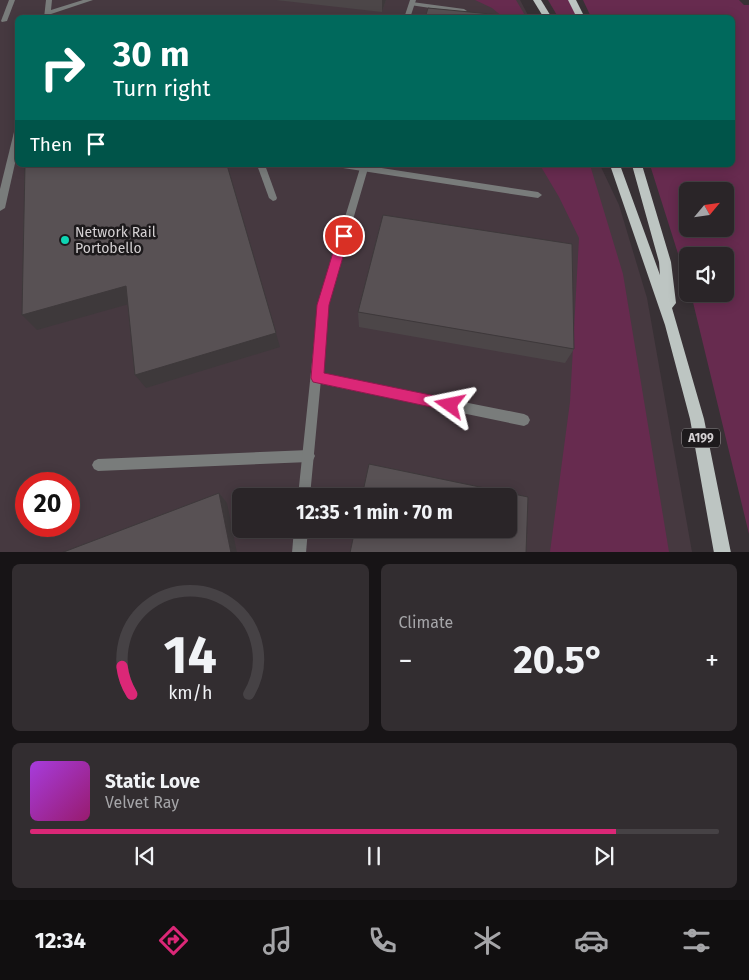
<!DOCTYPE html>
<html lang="en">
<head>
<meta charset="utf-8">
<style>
  body { margin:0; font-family:"Fira Sans",sans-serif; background:#322d30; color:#f1f3f6; height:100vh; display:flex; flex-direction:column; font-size:19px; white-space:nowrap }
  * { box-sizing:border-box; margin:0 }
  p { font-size:16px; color:#a5a5a8 }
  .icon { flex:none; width:28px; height:28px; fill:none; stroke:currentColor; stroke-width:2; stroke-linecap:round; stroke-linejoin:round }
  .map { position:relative; height:552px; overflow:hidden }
  .sheet { display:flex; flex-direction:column; gap:12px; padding:12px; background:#171416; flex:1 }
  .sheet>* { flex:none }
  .top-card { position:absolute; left:15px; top:15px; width:720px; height:152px; border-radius:8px; box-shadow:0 2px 12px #0003,0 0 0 1px #464245; background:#00695c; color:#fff; overflow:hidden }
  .needle { width:32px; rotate:61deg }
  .controls { position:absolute; left:679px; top:182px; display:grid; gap:10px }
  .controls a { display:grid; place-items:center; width:55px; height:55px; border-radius:8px; background:#2a2528; box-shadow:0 2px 12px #0003,0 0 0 1px #464245; font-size:25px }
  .speed { position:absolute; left:15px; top:472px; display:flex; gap:10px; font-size:25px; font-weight:700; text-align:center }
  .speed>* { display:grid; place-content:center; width:65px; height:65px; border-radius:50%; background:#2a2528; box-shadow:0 2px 12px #0003,0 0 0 1px #464245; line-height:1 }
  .speed .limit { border:8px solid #d22; background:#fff; color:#111 }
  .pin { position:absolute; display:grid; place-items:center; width:42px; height:42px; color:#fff; margin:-21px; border:2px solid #fff; border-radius:50%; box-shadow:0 1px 5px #0007 }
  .me { position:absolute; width:55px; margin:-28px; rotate:282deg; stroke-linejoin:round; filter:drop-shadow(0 0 4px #0008) }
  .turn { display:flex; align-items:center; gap:18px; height:105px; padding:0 15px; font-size:22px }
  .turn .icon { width:65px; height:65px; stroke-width:2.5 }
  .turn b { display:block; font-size:35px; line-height:42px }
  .then { display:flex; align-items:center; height:48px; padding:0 15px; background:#0003; gap:10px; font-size:19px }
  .big { font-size:38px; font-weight:700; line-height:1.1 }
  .sheet .tile { flex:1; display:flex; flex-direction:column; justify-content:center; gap:8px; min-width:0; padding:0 18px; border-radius:8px; background:#322d30 }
  .sheet .dial { align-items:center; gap:0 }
  .dial svg { height:130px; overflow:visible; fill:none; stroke:#464245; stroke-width:7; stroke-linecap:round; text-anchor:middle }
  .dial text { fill:#f1f3f6; stroke:none }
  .song { display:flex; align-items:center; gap:15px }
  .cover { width:60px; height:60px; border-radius:8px; background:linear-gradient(135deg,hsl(280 70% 55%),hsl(320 70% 35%)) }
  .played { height:5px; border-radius:2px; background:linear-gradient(90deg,#db2777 85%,#464245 85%) }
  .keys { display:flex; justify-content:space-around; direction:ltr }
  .heat { display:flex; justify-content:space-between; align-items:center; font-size:28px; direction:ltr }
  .sheet .tiles { flex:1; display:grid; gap:12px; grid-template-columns:1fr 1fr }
  .tile:last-child { grid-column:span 2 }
  .trip { position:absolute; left:232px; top:488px; width:285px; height:50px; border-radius:8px; background:#2a2528; box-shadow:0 2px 12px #0003,0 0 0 1px #464245; font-weight:700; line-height:50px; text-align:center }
  .dock { display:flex; height:80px; justify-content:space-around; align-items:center; background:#110f10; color:#a5a5a8 }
  .dock .icon { width:35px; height:35px }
  .dock .selected { color:#db2777 }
  .dock b { font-size:22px; color:#f1f3f6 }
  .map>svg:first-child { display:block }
</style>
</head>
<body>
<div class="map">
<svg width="749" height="553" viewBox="0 0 749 553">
  <rect width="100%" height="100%" fill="#383135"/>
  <path fill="#463940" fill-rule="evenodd" d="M0 0H520L529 17 18 18V165H600L619 205 647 298 692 552H0ZM26 484H69V526H26ZM241 496H509V529H241Z"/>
  <g fill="#672b4f" fill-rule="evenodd">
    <path d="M475 0H516L526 17H503L492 8Z"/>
    <path d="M548 0H570L579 17H558Z"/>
    <path d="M583 0H739L744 5H749V534L691 294H725V256H688L687 282 650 165H732V18L591 17ZM725 191V229H688V191Z"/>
    <path d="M540 165H590L623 274 669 552H550L570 402 579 238 559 197Z"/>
  </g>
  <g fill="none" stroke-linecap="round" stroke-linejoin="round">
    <g fill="#797c7b" fill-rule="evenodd">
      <path d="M9 0H15L7 21 2 22 1 21Z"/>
      <path d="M46 0H52L51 10 83 0H93L51 14 50 18H44Z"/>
      <path d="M412 2 464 9 467 11 464 13 410 5V3Z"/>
      <path d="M15 128H18V150L5 208 0 211V189Z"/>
      <path d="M257 165H265L277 198 276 200 273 201 269 198Z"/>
      <path d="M339 165H362L538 192 542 195 538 198 343 168Z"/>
      <path d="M317 373 524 414 528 416 530 420 528 424 524 426 317 383 313 382 311 378 313 374Z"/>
      <path d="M309 450 313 452 315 456 313 460 309 462 98 471 94 469 92 465 94 461 98 459Z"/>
    </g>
    <g fill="#797c7b" fill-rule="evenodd">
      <path d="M410 0H416L410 18H404Z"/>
      <path d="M361 165H369L328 305 310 496H298L318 305Z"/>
      <path d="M294 529H308L306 553H292Z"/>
    </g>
    <g fill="#bdc5c2" fill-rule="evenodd">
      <path d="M533 0H541L552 18H544Z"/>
      <path d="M568 0H576L585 18H577Z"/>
      <path d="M610 165H620L660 275 659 262 632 165H642L671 262 676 303 672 308 704 419 731 553H714L690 419 665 325Z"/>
    </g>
  </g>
  <g fill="#4c4648">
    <path d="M276 0H386L382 12Z"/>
    <path d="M358 312 574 349 565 363 359 327Z"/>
  </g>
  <g fill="#3e393b">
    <path d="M382 0H386L382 12Z"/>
    <path d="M227 165 280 347 146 388 135 375Z"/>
    <path d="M126 286 136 302 37 330 22 315Z"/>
    <path d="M219 493 227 503 237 553H231Z"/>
  </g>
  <g fill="#585154" stroke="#3e393b">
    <path d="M428 8 501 15V18H425Z"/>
    <path d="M25 165H227L276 333 135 375 126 286 22 315Z"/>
    <path d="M383 215 572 244 574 349 358 312Z"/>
    <path d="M369 464 528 497 526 553H350L355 529H509V496H362Z"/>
    <path d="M219 493 231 553H61Z"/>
  </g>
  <path fill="#db2777" stroke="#8e194d" d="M344 232 349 236 329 305 324 373 450 399 455 400 457 405 455 409 450 411 313 382 311 378 317 305 338 236Z"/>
  <circle fill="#0ed5b4" stroke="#1d1a1c" stroke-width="2" cx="65" cy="240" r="5"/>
  <g text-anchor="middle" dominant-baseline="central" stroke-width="5" stroke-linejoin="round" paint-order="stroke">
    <rect fill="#1d1a1c" stroke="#9e9a9c" stroke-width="1" x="682" y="428.5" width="38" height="19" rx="4"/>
    <g font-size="12" font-weight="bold" fill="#d5d1d3">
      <text x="701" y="438">A199</text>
    </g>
    <g font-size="14" fill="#d5d1d3" stroke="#1d1a1c" text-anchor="start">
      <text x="75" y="232">Network Rail<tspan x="75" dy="16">Portobello</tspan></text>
    </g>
  </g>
</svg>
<div class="controls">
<a><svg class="needle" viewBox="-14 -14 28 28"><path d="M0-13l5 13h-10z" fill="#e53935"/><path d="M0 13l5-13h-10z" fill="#a5a5a8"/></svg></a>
<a><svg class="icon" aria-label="sound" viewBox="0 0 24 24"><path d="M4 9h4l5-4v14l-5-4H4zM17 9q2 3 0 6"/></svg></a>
</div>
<div class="speed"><div class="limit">20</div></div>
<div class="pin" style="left:344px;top:236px;background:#d93025"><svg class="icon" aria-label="arrive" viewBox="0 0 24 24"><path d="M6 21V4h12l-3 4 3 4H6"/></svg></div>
<svg class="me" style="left:450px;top:405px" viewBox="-20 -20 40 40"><path d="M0-17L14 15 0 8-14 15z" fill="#db2777" stroke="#fff" stroke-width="4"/></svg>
<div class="trip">12:35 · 1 min · 70 m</div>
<div class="top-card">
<div class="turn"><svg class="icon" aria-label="right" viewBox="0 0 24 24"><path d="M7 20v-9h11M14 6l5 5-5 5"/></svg><div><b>30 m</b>Turn right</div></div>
<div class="then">Then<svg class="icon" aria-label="arrive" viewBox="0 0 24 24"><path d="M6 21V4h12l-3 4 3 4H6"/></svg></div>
</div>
</div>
<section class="sheet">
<div class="tiles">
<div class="tile dial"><svg viewBox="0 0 100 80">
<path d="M14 69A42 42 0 1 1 86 69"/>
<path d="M14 69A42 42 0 0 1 8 52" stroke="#db2777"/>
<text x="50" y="56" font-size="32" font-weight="700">14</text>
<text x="50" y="72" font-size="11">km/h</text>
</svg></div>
<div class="tile"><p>Climate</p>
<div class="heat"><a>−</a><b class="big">20.5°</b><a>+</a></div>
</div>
<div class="tile">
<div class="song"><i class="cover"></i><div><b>Static Love</b><p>Velvet Ray</p></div></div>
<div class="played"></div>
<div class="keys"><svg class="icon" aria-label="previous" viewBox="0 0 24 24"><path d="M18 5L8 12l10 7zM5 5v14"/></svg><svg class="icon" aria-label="pause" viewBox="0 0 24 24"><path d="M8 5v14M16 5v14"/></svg><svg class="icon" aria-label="next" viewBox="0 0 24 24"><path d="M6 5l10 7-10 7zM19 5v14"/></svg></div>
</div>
</div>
</section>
<nav class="dock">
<b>12:34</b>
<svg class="icon selected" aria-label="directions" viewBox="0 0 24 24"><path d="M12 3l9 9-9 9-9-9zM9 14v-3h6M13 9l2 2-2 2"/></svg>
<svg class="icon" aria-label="music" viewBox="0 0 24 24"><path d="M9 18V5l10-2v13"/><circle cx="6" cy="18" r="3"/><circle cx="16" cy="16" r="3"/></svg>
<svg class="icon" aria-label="phone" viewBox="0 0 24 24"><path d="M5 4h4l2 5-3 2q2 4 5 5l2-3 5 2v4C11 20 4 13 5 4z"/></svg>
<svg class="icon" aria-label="climate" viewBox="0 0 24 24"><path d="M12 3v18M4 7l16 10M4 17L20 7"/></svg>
<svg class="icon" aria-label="car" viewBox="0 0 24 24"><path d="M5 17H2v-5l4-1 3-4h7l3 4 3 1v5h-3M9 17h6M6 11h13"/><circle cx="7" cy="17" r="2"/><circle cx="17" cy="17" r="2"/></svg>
<svg class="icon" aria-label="filters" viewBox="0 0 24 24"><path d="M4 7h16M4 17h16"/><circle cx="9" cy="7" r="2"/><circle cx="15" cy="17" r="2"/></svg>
</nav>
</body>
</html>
